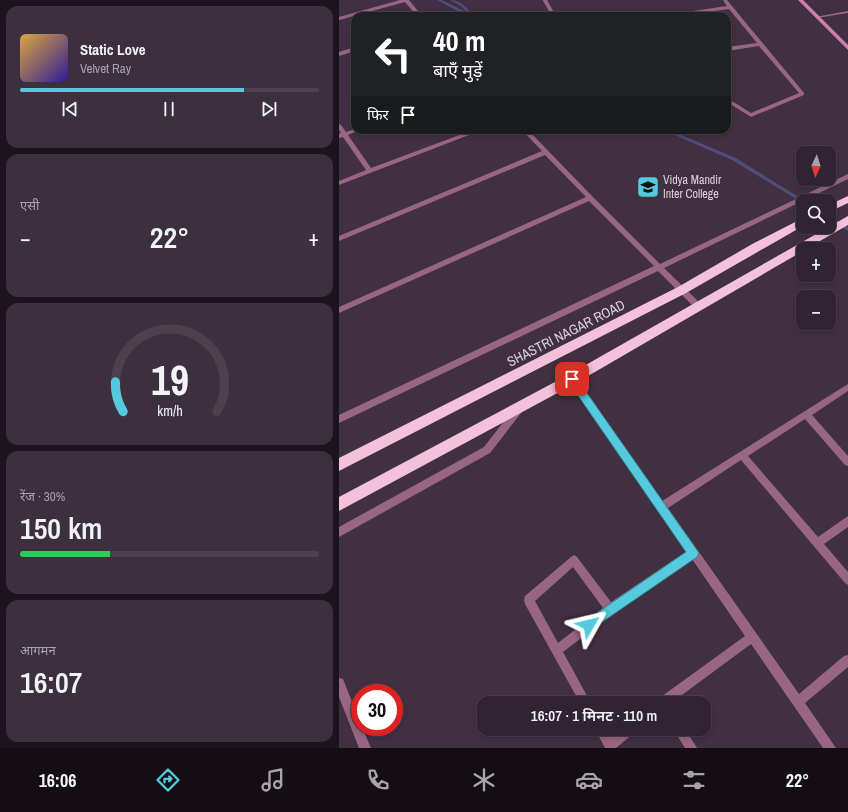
<!DOCTYPE html>
<html lang="hi">
<head>
<meta charset="utf-8">
<style>
  body { margin:0; font-family:"Archivo Narrow","Noto Sans Devanagari",sans-serif; background:#3d303e; color:#f1f3f6; height:100vh; display:flex; flex-direction:column; font-size:15px; white-space:nowrap }
  * { box-sizing:border-box; margin:0 }
  p { font-size:13px; color:#a8a4ac }
  .icon { flex:none; width:22px; height:22px; fill:none; stroke:currentColor; stroke-width:2; stroke-linecap:round; stroke-linejoin:round }
  .map { position:relative; flex:1; overflow:hidden }
  .sheet { display:flex; flex-direction:column; gap:6px; padding:6px; background:#1b141c; width:339px }
  .sheet>* { flex:none }
  .top-card { position:absolute; left:12px; top:12px; width:380px; height:122px; border-radius:12px; box-shadow:0 2px 6px #0003,0 0 0 1px #4c414d; background:#202124; color:#fff; overflow:hidden }
  .needle { width:26px; rotate:184deg }
  .fabs { position:absolute; left:457px; top:146px; display:grid; gap:8px }
  .fabs a { display:grid; place-items:center; width:40px; height:40px; border-radius:8px; background:#312432; box-shadow:0 2px 6px #0003,0 0 0 1px #4c414d; font-size:20px }
  .speed { position:absolute; left:12px; top:684px; display:flex; gap:8px; font-size:20px; font-weight:700; text-align:center }
  .speed>* { display:grid; place-content:center; width:52px; height:52px; border-radius:50%; background:#312432; box-shadow:0 2px 6px #0003,0 0 0 1px #4c414d; line-height:1 }
  .speed .limit { border:6px solid #d22; background:#fff; color:#111 }
  .pin { position:absolute; display:grid; place-items:center; width:34px; height:34px; color:#fff; margin:-17px; border-radius:8px; box-shadow:0 2px 6px #0006 }
  .me { position:absolute; width:44px; margin:-22px; rotate:53deg; stroke-linejoin:round; filter:drop-shadow(0 0 3px #0008) }
  .turn { display:flex; align-items:center; gap:14px; height:84px; padding:0 16px; font-size:18px }
  .turn .icon { width:52px; height:52px; stroke-width:2.5 }
  .turn b { display:block; font-size:28px; line-height:34px }
  .then { display:flex; align-items:center; height:38px; padding:0 16px; background:#0003; gap:8px; font-size:15px }
  .big { font-size:30px; font-weight:600; line-height:1.1 }
  .sheet .card { flex:1; display:flex; flex-direction:column; justify-content:center; gap:6px; min-width:0; padding:0 14px; border-radius:12px; background:#3d303e }
  .sheet .dial { align-items:center; gap:0 }
  .dial svg { height:104px; overflow:visible; fill:none; stroke:#4c414d; stroke-width:7; stroke-linecap:round; text-anchor:middle }
  .dial text { fill:#f1f3f6; stroke:none }
  .song { display:flex; align-items:center; gap:12px }
  .cover { width:48px; height:48px; border-radius:6px; background:linear-gradient(135deg,hsl(40 70% 55%),hsl(250 70% 35%)) }
  .played { height:4px; border-radius:2px; background:linear-gradient(90deg,#55cadf 75%,#4c414d 75%) }
  .keys { display:flex; justify-content:space-around; direction:ltr }
  .heat { display:flex; justify-content:space-between; align-items:center; font-size:22px; direction:ltr }
  .charge { height:6px; border-radius:3px; background:linear-gradient(90deg,#34c759 30%,#4c414d 0) }
  .trip { position:absolute; left:138px; top:696px; width:234px; height:40px; border-radius:12px; background:#312432; box-shadow:0 2px 6px #0003,0 0 0 1px #4c414d; font-weight:600; line-height:40px; text-align:center }
  .tab-bar { display:flex; height:64px; justify-content:space-around; align-items:center; background:#140e14; color:#a8a4ac }
  .tab-bar .icon { width:28px; height:28px }
  .tab-bar .on { color:#55cadf }
  .tab-bar b { font-size:18px; color:#f1f3f6 }
  main { display:flex; flex:1; min-height:0 }
  .map>svg:first-child { display:block }
</style>
</head>
<body>
<main>
<section class="sheet">
<div class="card">
<div class="song"><i class="cover"></i><div><b>Static Love</b><p>Velvet Ray</p></div></div>
<div class="played"></div>
<div class="keys"><svg class="icon" aria-label="previous" viewBox="0 0 24 24"><path d="M18 5L8 12l10 7zM5 5v14"/></svg><svg class="icon" aria-label="pause" viewBox="0 0 24 24"><path d="M8 5v14M16 5v14"/></svg><svg class="icon" aria-label="next" viewBox="0 0 24 24"><path d="M6 5l10 7-10 7zM19 5v14"/></svg></div>
</div>
<div class="card"><p>एसी</p>
<div class="heat"><a>−</a><b class="big">22°</b><a>+</a></div>
</div>
<div class="card dial"><svg viewBox="0 0 100 80">
<path d="M14 69A42 42 0 1 1 86 69"/>
<path d="M14 69A42 42 0 0 1 8 46" stroke="#55cadf"/>
<text x="50" y="56" font-size="32" font-weight="700">19</text>
<text x="50" y="72" font-size="11">km/h</text>
</svg></div>
<div class="card"><p>रेंज · 30%</p><b class="big">150 km</b><div class="charge"></div></div>
<div class="card"><p>आगमन</p><b class="big">16:07</b></div>
</section>
<div class="map">
<svg width="509" height="748" viewBox="0 0 509 748">
  <rect width="100%" height="100%" fill="#413042"/>
  <g fill="none" stroke-linecap="round" stroke-linejoin="round">
    <g fill="#524c7a" fill-rule="evenodd">
      <path d="M98 0H103L129 13 122 6 111 0C122 0 128 8 135 16H128Z"/>
      <path d="M324 130H330L397 158 466 201H464V203L462 202 393 160Z"/>
      <path d="M490 216 509 227V231L490 220Z"/>
    </g>
    <g fill="#996681" fill-rule="evenodd">
      <path d="M61 0H70L83 16H78L66 2 0 20V17Z"/>
      <path d="M204 0H208L217 16H213L204 1Z"/>
      <path d="M384 0H388L465 93V95L412 117 388 102V98L412 113 460 93 420 46 388 51V47L418 43 390 9 337 16H325L327 15 388 6Z"/>
      <path d="M509 11V13L478 18 476 17Z"/>
      <path d="M16 47V51L0 56V52Z"/>
      <path d="M0 124 2 125 7 132 16 129V130H21L9 135 32 168 134 130H143L0 185V181L27 170 4 137 0 138V134L2 133 0 130Z"/>
      <path d="M183 130H189L253 196 321 264 509 174V179L325 268 363 305 364 307 363 309H357L319 271 0 423V415L315 266 250 201 0 313V307L247 197 206 155 0 241V236L203 151Z"/>
      <path d="M233 376 236 377 323 501 509 384V391L473 415 509 456V466L506 465 466 419 409 456 479 537 509 516V527L485 544 509 572V585L506 583 402 460 329 508 460 694 505 656 509 655V667L466 703 497 748H484L412 644 332 703H318L319 699 406 636 353 559 275 613 224 652 252 703H241L186 604 185 600 186 596 232 557 235 555 238 557 272 602 348 551 230 381 229 379 230 377ZM234 567 264 608 219 643 196 601Z"/>
      <path d="M179 406 182 407 183 410 182 413 151 453 0 537V527L145 447 176 407Z"/>
      <path d="M0 678 4 679 21 722V727H23L32 748H20L0 697Z"/>
      <path d="M256 729H268L273 737 282 729H297L295 733 277 748H266Z"/>
      <path d="M334 729H346L358 748H346Z"/>
    </g>
    <path fill="#cf7fab" fill-rule="evenodd" d="M459 0H464L509 45V50Z"/>
    <g fill="#f4c1db" fill-rule="evenodd">
      <path d="M509 196V203L490 212V205Z"/>
      <path d="M509 216V225L467 249H464V251L237 383 0 511V497L229 375Z"/>
      <path d="M464 218V226L347 293 0 471V458L339 287 415 243Z"/>
    </g>
  </g>
  <path fill="#55cadf" stroke="#378391" d="M233 375 236 376 360 553 358 557 250 631 246 629 244 625 246 621 347 552 229 381 228 379 229 376Z"/>
  <defs>
    <g id="school-square" transform="scale(1.15)"><rect x="-9" y="-9" width="18" height="18" rx="4" fill="#55cadf" stroke="#413042"/><path d="M0-5L7-2L0 1L-7-2ZM-4 1L0 2.5L4 1V4Q0 6-4 4Z" fill="#111"/></g>
  </defs>
  <g fill-rule="evenodd">
    <use href="#school-square" x="309" y="187"/>
  </g>
  <g text-anchor="middle" dominant-baseline="central" stroke-width="4" stroke-linejoin="round" paint-order="stroke">
    <g font-size="12" fill="#dbd1dc" stroke="#413042" text-anchor="start">
      <text x="324" y="180">Vidya Mandir<tspan x="324" dy="14">Inter College</tspan></text>
    </g>
    <g font-size="14" fill="#dbd1dc" stroke="#413042">
      <text transform="translate(227 333) rotate(-27)">SHASTRI NAGAR ROAD</text>
    </g>
  </g>
</svg>
<div class="fabs">
<a><svg class="needle" viewBox="-14 -14 28 28"><path d="M0-13l5 13h-10z" fill="#e53935"/><path d="M0 13l5-13h-10z" fill="#a8a4ac"/></svg></a>
<a><svg class="icon" aria-label="search" viewBox="0 0 24 24"><circle cx="10" cy="10" r="6"/><path d="M15 15l6 6"/></svg></a>
<a>+</a>
<a>−</a>
</div>
<div class="speed"><div class="limit">30</div></div>
<div class="pin" style="left:233px;top:379px;background:#d93025"><svg class="icon" aria-label="arrive" viewBox="0 0 24 24"><path d="M6 21V4h12l-3 4 3 4H6"/></svg></div>
<svg class="me" style="left:250px;top:625px" viewBox="-20 -20 40 40"><path d="M0-17L14 15 0 8-14 15z" fill="#55cadf" stroke="#fff" stroke-width="4"/></svg>
<div class="trip">16:07 · 1 मिनट · 110 m</div>
<div class="top-card">
<div class="turn"><svg class="icon" aria-label="left" viewBox="0 0 24 24"><path d="M17 20v-9H6M10 6l-5 5 5 5"/></svg><div><b>40 m</b>बाएँ मुड़ें</div></div>
<div class="then">फिर<svg class="icon" aria-label="arrive" viewBox="0 0 24 24"><path d="M6 21V4h12l-3 4 3 4H6"/></svg></div>
</div>
</div>
</main>
<nav class="tab-bar">
<b>16:06</b>
<svg class="icon on" aria-label="directions" viewBox="0 0 24 24"><path d="M12 3l9 9-9 9-9-9zM9 14v-3h6M13 9l2 2-2 2"/></svg>
<svg class="icon" aria-label="music" viewBox="0 0 24 24"><path d="M9 18V5l10-2v13"/><circle cx="6" cy="18" r="3"/><circle cx="16" cy="16" r="3"/></svg>
<svg class="icon" aria-label="phone" viewBox="0 0 24 24"><path d="M5 4h4l2 5-3 2q2 4 5 5l2-3 5 2v4C11 20 4 13 5 4z"/></svg>
<svg class="icon" aria-label="climate" viewBox="0 0 24 24"><path d="M12 3v18M4 7l16 10M4 17L20 7"/></svg>
<svg class="icon" aria-label="car" viewBox="0 0 24 24"><path d="M5 17H2v-5l4-1 3-4h7l3 4 3 1v5h-3M9 17h6M6 11h13"/><circle cx="7" cy="17" r="2"/><circle cx="17" cy="17" r="2"/></svg>
<svg class="icon" aria-label="filters" viewBox="0 0 24 24"><path d="M4 7h16M4 17h16"/><circle cx="9" cy="7" r="2"/><circle cx="15" cy="17" r="2"/></svg>
<b>22°</b>
</nav>
</body>
</html>
